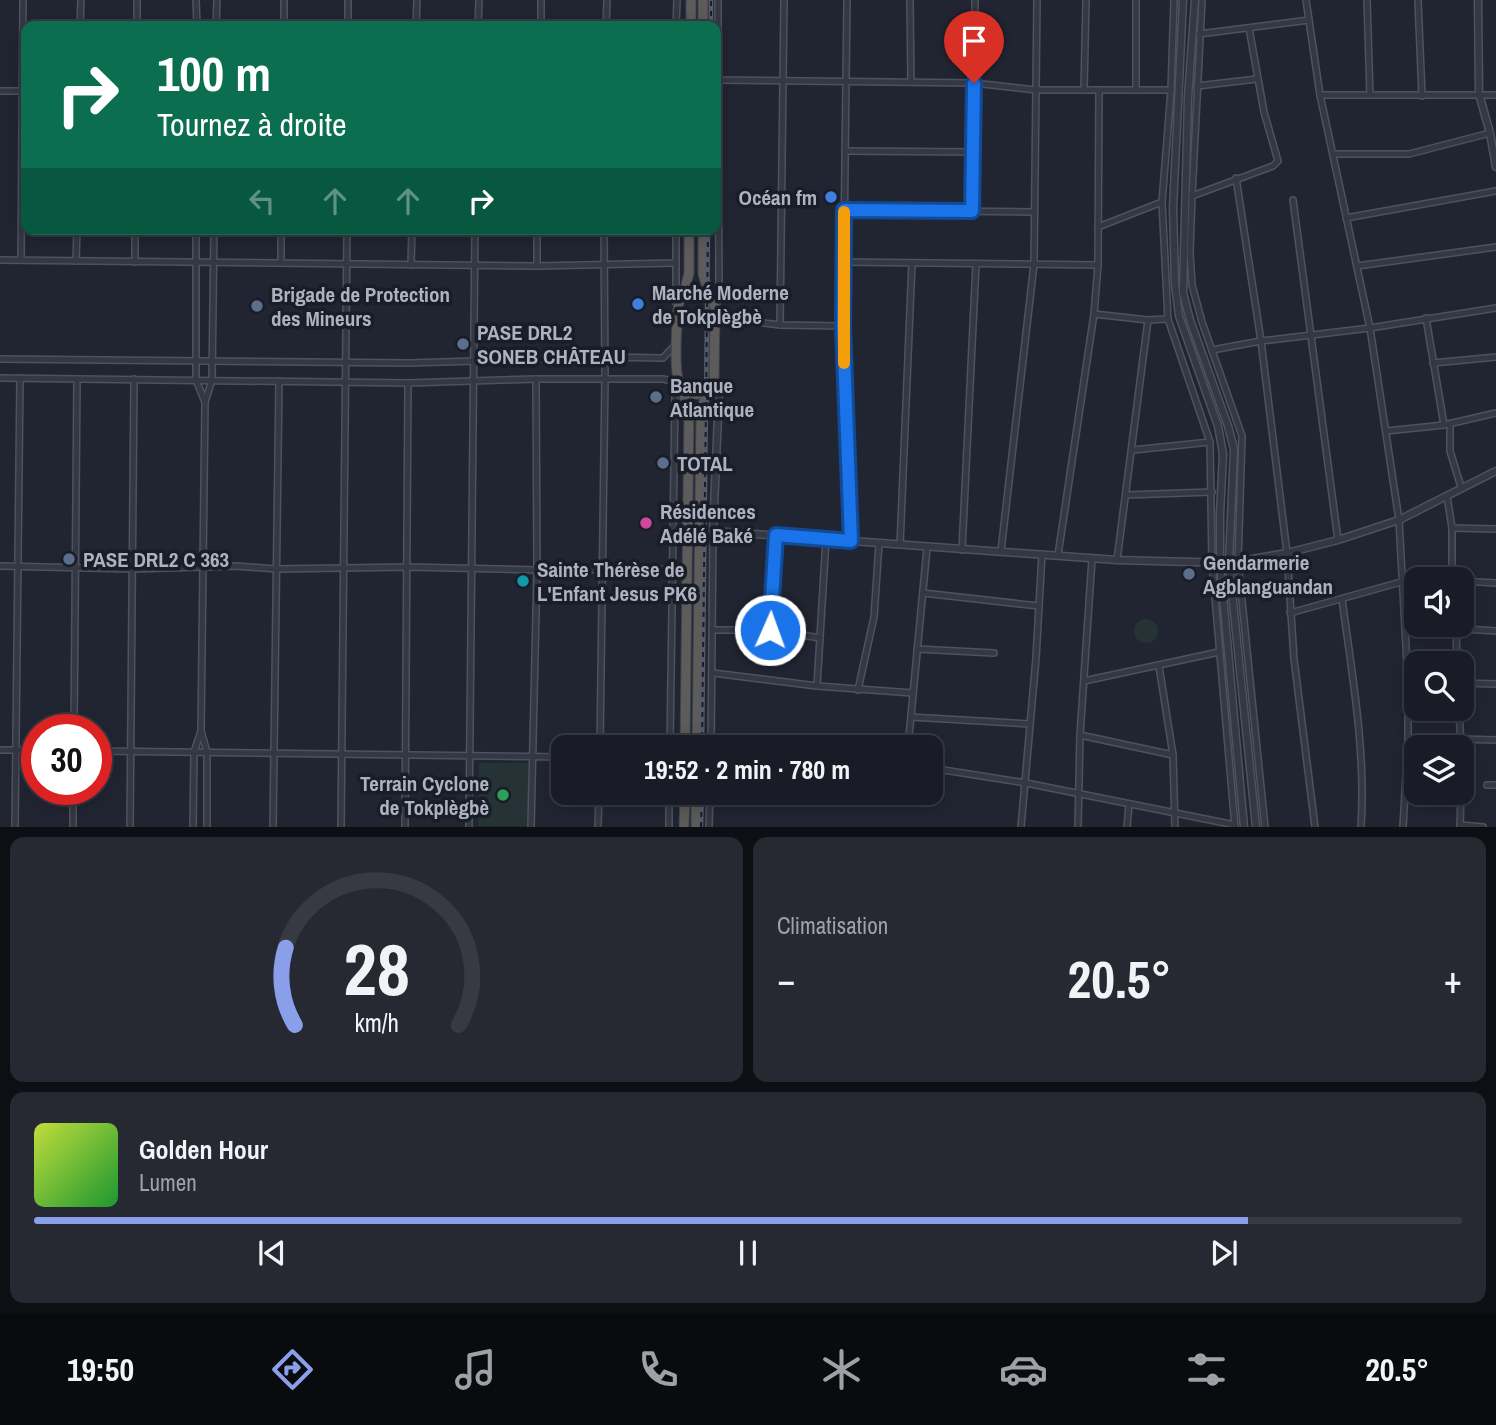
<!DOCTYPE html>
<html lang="fr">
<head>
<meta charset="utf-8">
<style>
  body { margin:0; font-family:"Archivo Narrow",sans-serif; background:#262932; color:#f1f3f6; height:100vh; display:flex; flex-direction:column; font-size:26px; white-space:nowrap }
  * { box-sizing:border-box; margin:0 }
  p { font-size:23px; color:#9fa1a7 }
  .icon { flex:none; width:38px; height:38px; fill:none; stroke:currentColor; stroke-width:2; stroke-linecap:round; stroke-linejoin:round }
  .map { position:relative; height:827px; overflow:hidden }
  .side { display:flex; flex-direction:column; gap:10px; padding:10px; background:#0e0f15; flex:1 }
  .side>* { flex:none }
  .banner { position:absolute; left:21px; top:21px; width:700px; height:214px; border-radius:14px; box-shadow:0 4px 18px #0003,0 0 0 2px #373a43; background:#0b6e4f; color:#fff; overflow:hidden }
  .fabs { position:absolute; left:1404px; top:567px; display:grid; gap:14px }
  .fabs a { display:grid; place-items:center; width:70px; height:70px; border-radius:14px; background:#191c26; box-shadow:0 4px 18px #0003,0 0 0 2px #373a43; font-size:35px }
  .speed { position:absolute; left:21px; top:714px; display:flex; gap:14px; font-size:35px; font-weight:700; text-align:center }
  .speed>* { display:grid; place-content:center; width:91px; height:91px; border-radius:50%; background:#191c26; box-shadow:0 4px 18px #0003,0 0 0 2px #373a43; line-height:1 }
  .speed .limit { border:10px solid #d22; background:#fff; color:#111 }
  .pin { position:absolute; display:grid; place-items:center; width:60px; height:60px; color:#fff; margin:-72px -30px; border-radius:50% 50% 50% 0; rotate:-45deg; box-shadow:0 0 7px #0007 }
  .pin .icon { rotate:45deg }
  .me { position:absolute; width:77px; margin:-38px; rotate:2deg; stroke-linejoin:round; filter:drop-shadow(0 0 5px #0008) }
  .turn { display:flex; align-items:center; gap:24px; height:147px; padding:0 21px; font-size:32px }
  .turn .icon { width:91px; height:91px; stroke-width:2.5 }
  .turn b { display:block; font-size:49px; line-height:60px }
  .lanes { display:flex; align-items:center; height:66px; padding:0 21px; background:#0003; justify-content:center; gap:35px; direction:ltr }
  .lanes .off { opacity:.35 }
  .big { font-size:52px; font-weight:700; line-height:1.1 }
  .side .tile { flex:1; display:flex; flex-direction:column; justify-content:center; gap:10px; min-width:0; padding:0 24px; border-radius:14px; background:#262932 }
  .side .dial { align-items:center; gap:0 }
  .dial svg { height:182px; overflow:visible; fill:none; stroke:#373a43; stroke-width:7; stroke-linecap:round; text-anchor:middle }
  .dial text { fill:#f1f3f6; stroke:none }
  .song { display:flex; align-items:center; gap:21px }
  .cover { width:84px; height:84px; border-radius:10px; background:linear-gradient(135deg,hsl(70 70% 55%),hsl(130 70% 35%)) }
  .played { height:7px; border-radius:4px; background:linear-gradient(90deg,#899fea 85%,#373a43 85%) }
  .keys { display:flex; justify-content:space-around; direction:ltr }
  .heat { display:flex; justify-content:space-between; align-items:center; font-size:38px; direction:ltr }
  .side .tiles { flex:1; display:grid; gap:10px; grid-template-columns:1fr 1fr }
  .tile:last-child { grid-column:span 2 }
  .trip { position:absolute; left:551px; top:735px; width:392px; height:70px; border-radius:14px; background:#191c26; box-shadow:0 4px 18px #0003,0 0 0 2px #373a43; font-weight:700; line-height:70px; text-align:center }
  .tab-bar { display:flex; height:112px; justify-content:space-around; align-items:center; background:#0a0b0f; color:#9fa1a7 }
  .tab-bar .icon { width:49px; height:49px }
  .tab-bar .on { color:#899fea }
  .tab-bar b { font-size:32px; color:#f1f3f6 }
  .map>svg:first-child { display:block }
</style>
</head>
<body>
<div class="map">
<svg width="1496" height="827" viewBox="0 0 1496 827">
  <rect width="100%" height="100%" fill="#212532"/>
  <g fill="#263336">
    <circle cx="1146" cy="631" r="12"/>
    <path d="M479 763H528V826H478Z"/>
  </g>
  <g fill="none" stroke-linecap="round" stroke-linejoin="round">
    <g stroke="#4e525e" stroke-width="8">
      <g id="minor">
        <path d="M196 0 197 26"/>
        <path d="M348 0V26"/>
        <path d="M847 0 843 326 851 542"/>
        <path d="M910 0 911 82"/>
        <path d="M1174 0 1171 90 1162 202 1168 319 1210 442 1212 563 1235 827"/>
        <path d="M1202 0 1192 196 1190 252 1192 285 1202 322 1242 436 1238 562 1265 827"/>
        <path d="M1306 0 1320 95 1370 328 1399 520 1408 683V738L1403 827"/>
        <path d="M1367 0 1370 95"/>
        <path d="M1418 0 1422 96"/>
        <path d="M80 26 81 0"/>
        <path d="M137 26V0"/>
        <path d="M216 26 217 0"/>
        <path d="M284 26V0"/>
        <path d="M416 26 417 0"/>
        <path d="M478 26 479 0"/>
        <path d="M541 26V0"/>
        <path d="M606 26 607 0"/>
        <path d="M676 26 677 0"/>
        <path d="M1199 34 1309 20"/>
        <path d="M718 80 974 83 1036 90H1171"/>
        <path d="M1197 86 1257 79"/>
        <path d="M1084 90 1086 0"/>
        <path d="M1136 90V0"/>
        <path d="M0 91H26"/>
        <path d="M1320 95H1496"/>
        <path d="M845 151 973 152"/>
        <path d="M1334 154H1409L1490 133"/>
        <path d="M1236 178 1261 341 1370 328 1496 308"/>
        <path d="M1192 196 1273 166 1278 161 1264 112 1249 28"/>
        <path d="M1293 200 1338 540"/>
        <path d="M844 210 1034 212"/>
        <path d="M972 211 975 0"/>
        <path d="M1346 218 1496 191"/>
        <path d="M1098 227 1162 202"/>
        <path d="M196 229V380L205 402"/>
        <path d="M676 229V303"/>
        <path d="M0 260 537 266 676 263"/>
        <path d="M21 260 23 0"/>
        <path d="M76 261 77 229"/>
        <path d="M135 262V229"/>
        <path d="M844 262 1098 265"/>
        <path d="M281 263V229"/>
        <path d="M411 265 412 229"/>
        <path d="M537 266V229"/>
        <path d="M1357 266 1496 247"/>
        <path d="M715 306 719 300 718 0"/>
        <path d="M1094 314 1148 320 1168 319"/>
        <path d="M716 317 780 325 843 326"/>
        <path d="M1426 318 1444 425"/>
        <path d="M780 325 784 0"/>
        <path d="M1212 350 1261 341 1287 553 1294 659 1315 827"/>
        <path d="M0 359 409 363 605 357 663 358 675 345"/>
        <path d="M1433 363 1496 357"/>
        <path d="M0 378 408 383 536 379H663L678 382"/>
        <path d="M1450 424V451L1461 487"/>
        <path d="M1386 431 1444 425 1496 413"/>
        <path d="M1133 450 1210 442"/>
        <path d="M1126 495 1212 492"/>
        <path d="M1447 496 1452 528V579"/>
        <path d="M1452 528 1496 529"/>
        <path d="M776 535 770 630 820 638"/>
        <path d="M900 545 912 263"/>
        <path d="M962 550 976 264"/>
        <path d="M1001 551 1034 264 1037 0"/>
        <path d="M1058 555 1094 314 1098 265 1099 91"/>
        <path d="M1117 560 1148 320"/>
        <path d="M0 566 133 569 236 566 276 569 408 567 537 570 673 569"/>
        <path d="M1461 581 1496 583"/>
        <path d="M923 593 1039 606"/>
        <path d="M1342 599C1352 674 1366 751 1361 827"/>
        <path d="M1290 613 1401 582"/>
        <path d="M1405 625 1496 631"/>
        <path d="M1456 628 1457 663"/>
        <path d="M713 630H770"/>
        <path d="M917 649 994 653"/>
        <path d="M1159 666 1173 755 1175 827"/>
        <path d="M713 673 817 686 913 693"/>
        <path d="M1084 681 1219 652"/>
        <path d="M1461 683 1496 684"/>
        <path d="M817 686 826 539"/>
        <path d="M858 690 874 617 879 544"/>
        <path d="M1459 709 1461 747"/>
        <path d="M911 717 1030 724"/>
        <path d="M74 730 77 379"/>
        <path d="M1080 735 1173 755"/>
        <path d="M711 737 788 747"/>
        <path d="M1461 739 1496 740"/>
        <path d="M600 747 605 378 604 229"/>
        <path d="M670 747 675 398V393L680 386"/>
        <path d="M711 747 713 531"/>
        <path d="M908 747 927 548"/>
        <path d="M0 750H37"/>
        <path d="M96 751 564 757"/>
        <path d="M931 768 1026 783 1235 825"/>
        <path d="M1487 785H1496"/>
        <path d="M1461 825 1483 827"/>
        <path d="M15 827 20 378"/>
        <path d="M73 827V789"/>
        <path d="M130 827 134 379"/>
        <path d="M193 827 194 752 201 731"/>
        <path d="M207 827V752L201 731 205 402 212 380 214 229"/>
        <path d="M273 827 279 381"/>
        <path d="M341 827 347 229"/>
        <path d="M405 827 408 383"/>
        <path d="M469 827 475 229"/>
        <path d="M531 827 537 570 536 379"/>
        <path d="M598 827 599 793"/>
        <path d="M669 827V793"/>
        <path d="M709 827 710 793"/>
        <path d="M1021 827 1036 658 1042 554"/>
        <path d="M1078 827 1080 735 1092 559"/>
        <path d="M1127 827 1129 804"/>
        <path d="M1460 827 1461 793"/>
      </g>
    </g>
    <g stroke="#4e525e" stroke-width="9">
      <g id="tertiary">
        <path d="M1183 0 1173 208 1175 284 1179 316 1218 426 1223 454 1220 514V563L1244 827"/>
        <path d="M1195 0 1188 97 1183 293 1190 320 1228 426 1234 449 1229 563 1256 827"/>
        <path d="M1478 0 1479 94 1490 133 1496 167"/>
        <path d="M714 380 719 392 713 531 1117 560 1229 563 1287 553 1338 540 1399 520 1496 471"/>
      </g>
    </g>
    <g stroke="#3e424e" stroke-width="11">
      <g id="trunk">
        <path d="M703 0V26"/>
        <path d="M691 26V0"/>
        <path d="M703 229V274L710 297"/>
        <path d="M698 291 708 295 715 306 714 380C712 388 707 393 699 394 691 395 683 392 680 385 673 372 677 318 679 301L690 292Z"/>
        <path d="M683 297 689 273V229"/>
        <path d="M682 389 689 412 685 747"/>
        <path d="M697 747 701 413 707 390"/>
        <path d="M684 827 685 793"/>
        <path d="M696 827V793"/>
      </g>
    </g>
    <use href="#minor" stroke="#343843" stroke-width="5"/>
    <use href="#tertiary" stroke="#343843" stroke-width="6"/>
    <use href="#trunk" stroke="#5d5c5a" stroke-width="9"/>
    <g stroke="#565b6a" stroke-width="4.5">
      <g id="rail">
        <path d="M711 26V0"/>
        <path d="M702 747 708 229"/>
        <path d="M701 827 702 793"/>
      </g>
    </g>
    <use href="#rail" stroke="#191d27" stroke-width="2" stroke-dasharray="5" stroke-linecap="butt"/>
  </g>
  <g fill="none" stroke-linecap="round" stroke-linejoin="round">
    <g stroke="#114b97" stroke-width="18">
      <path id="route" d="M770 630 776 535 851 541 843 326 844 210 972 211 974 83"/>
    </g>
    <use href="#route" stroke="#1a73e8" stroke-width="12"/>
    <path stroke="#f59e0b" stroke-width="12" d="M844 212V363"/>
  </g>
  <g fill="#3f7fe0" stroke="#191d27" stroke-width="2.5">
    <circle cx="831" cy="197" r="7"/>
    <circle cx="638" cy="304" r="7"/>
  </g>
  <g fill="#5c6f8a" stroke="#191d27" stroke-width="2.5">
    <circle cx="257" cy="306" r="7"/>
    <circle cx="463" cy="344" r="7"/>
    <circle cx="656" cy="397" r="7"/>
    <circle cx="663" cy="463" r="7"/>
    <circle cx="69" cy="559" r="7"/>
    <circle cx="1189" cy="574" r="7"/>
  </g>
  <circle fill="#d1479c" stroke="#191d27" stroke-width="2.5" cx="646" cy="523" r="7"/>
  <circle fill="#0f9aa8" stroke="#191d27" stroke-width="2.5" cx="523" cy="581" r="7"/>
  <circle fill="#2e9e5b" stroke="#191d27" stroke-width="2.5" cx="503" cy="795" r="7"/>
  <g text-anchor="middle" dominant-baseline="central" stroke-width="7" stroke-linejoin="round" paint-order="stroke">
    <g font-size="21" font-weight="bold" fill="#aeb2c0" stroke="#191d27" text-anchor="start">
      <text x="817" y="197" text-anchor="end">Océan fm</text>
      <text x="652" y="292">Marché Moderne<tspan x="652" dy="24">de Tokplègbè</tspan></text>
      <text x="271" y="294">Brigade de Protection<tspan x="271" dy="24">des Mineurs</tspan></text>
      <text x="477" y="332">PASE DRL2<tspan x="477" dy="24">SONEB CHÂTEAU</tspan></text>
      <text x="670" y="385">Banque<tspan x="670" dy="24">Atlantique</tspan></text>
      <text x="677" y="463">TOTAL</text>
      <text x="660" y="511">Résidences<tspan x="660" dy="24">Adélé Baké</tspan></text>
      <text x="83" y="559">PASE DRL2 C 363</text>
      <text x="1203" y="562">Gendarmerie<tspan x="1203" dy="24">Agblanguandan</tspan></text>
      <text x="537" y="569">Sainte Thérèse de<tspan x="537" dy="24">L'Enfant Jesus PK6</tspan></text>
      <text x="489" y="783" text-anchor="end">Terrain Cyclone<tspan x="489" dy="24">de Tokplègbè</tspan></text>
    </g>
  </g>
</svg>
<div class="fabs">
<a><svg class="icon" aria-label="sound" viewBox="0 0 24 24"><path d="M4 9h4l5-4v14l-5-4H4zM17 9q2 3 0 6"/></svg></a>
<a><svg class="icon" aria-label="search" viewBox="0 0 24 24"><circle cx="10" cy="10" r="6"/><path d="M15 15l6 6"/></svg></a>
<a><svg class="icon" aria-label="layers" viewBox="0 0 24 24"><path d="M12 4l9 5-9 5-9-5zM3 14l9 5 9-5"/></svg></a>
</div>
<div class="speed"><div class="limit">30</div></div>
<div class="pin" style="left:974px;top:83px;background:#d93025"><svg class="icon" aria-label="arrive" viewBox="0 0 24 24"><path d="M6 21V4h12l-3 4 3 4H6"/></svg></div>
<svg class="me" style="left:770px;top:630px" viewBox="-20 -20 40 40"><circle r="17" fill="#1a73e8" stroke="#fff" stroke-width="3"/><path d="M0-11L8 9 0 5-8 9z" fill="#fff"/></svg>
<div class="trip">19:52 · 2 min · 780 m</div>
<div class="banner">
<div class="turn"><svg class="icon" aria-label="right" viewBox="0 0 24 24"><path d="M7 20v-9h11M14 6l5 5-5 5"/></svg><div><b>100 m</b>Tournez à droite</div></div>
<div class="lanes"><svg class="icon off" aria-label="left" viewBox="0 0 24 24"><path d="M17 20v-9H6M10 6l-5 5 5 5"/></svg><svg class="icon off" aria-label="ahead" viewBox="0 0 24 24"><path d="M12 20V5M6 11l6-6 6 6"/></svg><svg class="icon off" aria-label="ahead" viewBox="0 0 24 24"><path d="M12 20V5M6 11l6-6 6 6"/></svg><svg class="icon" aria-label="right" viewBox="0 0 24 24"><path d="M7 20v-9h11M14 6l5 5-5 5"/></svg></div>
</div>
</div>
<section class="side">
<div class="tiles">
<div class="tile dial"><svg viewBox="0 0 100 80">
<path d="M14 69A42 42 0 1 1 86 69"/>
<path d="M14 69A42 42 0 0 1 10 35" stroke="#899fea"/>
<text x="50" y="56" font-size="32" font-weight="700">28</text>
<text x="50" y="72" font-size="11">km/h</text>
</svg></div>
<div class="tile"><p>Climatisation</p>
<div class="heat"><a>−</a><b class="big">20.5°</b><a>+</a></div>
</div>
<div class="tile">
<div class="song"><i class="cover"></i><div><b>Golden Hour</b><p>Lumen</p></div></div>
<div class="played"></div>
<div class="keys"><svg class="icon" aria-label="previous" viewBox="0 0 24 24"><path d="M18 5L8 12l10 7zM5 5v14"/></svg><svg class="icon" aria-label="pause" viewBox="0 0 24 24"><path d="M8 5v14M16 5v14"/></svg><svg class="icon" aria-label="next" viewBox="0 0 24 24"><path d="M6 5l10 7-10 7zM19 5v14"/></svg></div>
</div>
</div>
</section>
<nav class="tab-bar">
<b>19:50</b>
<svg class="icon on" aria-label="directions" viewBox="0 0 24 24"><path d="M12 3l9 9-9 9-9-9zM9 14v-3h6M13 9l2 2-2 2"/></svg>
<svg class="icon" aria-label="music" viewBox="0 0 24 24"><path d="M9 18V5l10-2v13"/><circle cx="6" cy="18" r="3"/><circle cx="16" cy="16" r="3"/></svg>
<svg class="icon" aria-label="phone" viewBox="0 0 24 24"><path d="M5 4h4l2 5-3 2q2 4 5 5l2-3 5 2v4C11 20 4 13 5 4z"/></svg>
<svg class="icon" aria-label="climate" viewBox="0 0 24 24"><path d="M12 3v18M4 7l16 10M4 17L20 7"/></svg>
<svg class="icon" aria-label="car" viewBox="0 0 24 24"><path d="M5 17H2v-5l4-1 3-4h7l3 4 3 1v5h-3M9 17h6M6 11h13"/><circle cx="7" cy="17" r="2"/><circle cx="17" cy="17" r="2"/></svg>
<svg class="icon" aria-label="filters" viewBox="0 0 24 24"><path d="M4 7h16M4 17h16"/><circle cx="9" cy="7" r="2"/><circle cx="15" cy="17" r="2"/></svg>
<b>20.5°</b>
</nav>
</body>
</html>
